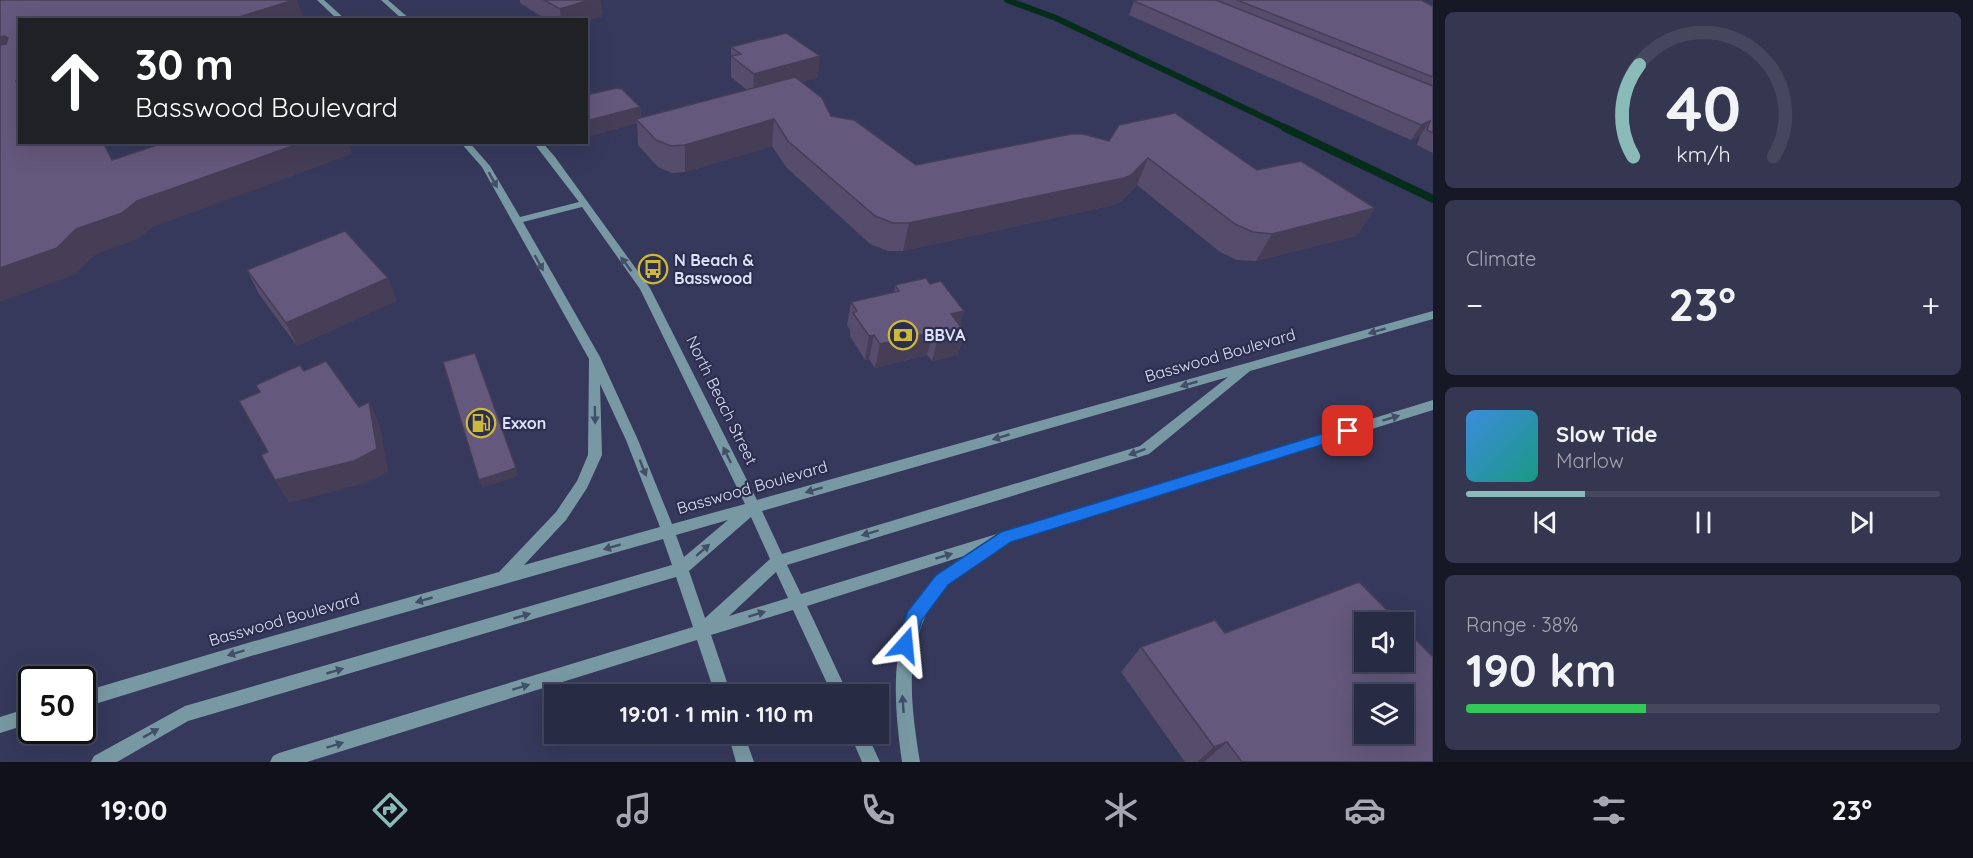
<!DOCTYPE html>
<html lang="en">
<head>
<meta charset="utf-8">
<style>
  body { margin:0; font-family:Quicksand,sans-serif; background:#34374f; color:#f1f3f6; height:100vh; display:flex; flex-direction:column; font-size:22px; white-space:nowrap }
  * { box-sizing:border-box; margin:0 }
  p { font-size:20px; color:#a5a7b2 }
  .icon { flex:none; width:33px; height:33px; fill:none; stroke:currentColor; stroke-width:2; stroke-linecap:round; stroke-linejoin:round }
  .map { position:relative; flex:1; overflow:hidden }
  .drawer { display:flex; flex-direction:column; gap:12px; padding:12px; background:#161825; width:540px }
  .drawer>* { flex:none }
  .top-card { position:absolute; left:18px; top:18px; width:570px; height:126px; border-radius:0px; box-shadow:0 6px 24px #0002,0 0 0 2px #44475d; background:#202124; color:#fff; overflow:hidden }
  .fabs { position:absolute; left:1354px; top:612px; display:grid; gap:12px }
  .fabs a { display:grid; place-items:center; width:60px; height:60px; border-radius:0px; background:#282b44; box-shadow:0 6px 24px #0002,0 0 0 2px #44475d; font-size:30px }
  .speed { position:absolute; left:18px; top:666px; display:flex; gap:12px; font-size:30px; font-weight:700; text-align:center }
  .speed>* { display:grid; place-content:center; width:78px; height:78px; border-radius:50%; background:#282b44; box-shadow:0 6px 24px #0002,0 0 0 2px #44475d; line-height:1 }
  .speed .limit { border:3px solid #111; border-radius:9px; background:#fff; color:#111 }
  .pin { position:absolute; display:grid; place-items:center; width:51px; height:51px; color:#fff; margin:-26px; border-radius:12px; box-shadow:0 3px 9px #0006 }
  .me { position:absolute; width:66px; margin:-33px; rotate:18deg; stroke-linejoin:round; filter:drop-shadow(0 0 4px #0008) }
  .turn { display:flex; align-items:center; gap:21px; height:126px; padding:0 18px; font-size:27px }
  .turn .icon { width:78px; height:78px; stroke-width:2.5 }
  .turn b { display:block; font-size:42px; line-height:51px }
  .big { font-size:45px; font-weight:800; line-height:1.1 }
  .drawer .widget { flex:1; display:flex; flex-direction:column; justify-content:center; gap:9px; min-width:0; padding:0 21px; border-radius:9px; background:#34374f }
  .drawer .dial { align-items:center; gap:0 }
  .dial svg { height:156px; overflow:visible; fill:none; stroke:#44475d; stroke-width:7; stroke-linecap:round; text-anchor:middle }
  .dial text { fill:#f1f3f6; stroke:none }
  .song { display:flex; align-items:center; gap:18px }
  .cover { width:72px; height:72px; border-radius:9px; background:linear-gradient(135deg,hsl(210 70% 55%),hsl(170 70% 35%)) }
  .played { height:6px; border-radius:3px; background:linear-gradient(90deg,#8bbbb9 25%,#44475d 25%) }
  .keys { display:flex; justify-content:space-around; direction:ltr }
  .heat { display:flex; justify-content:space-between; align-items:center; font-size:33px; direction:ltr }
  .charge { height:9px; border-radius:4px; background:linear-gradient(90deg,#34c759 38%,#44475d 0) }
  .trip { position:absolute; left:544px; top:684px; width:345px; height:60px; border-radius:0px; background:#282b44; box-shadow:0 6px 24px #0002,0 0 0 2px #44475d; font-weight:800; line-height:60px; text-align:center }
  .menu { display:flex; height:96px; justify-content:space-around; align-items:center; background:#10111b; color:#a5a7b2 }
  .menu .icon { width:42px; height:42px }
  .menu .current { color:#8bbbb9 }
  .menu b { font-size:27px; color:#f1f3f6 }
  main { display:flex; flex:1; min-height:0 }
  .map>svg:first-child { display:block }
</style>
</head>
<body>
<main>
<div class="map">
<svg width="1433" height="762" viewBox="0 0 1433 762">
  <rect width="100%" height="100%" fill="#36395b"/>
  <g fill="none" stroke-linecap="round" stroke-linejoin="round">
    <path stroke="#062d1c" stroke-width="6" d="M1007 0 1056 18 1288 129"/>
    <path stroke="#062d1c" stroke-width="8" d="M1285 128 1433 199"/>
    <g fill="#7899a4" fill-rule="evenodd">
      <path d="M317 0H324L346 20H338Z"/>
      <path d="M381 0H388L411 20H403Z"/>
      <path d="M460 142H469L490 166 520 217 579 202 533 142H542L555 157 650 288 757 500 1433 311V319L1250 371 1149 454 787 565 801 594 1433 400V410L1002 544 1000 549C983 560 965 569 950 583 900 630 910 701 920 762H902C891 682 886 605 964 556L807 606 848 694H832L793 610 711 635 731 694H715L697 640 307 762H270L273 756 279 753 693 627 676 577 188 721 117 762H91L94 756 185 706 672 565 663 539 251 656 82 708V692L251 642 499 572 556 512 577 481 588 455 589 359 482 167ZM582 207 640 289 745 504 672 524 638 440 600 357 523 222ZM1228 377 1140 446 782 554 762 511ZM600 384 626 440 660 527 524 565 566 520 587 488 602 455ZM751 517 770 559 705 618 689 571ZM728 520 684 557 676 535ZM776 572 788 598 729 616Z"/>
      <path d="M32 707V723L0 733V717Z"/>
      <path d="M728 734H744L754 762H736Z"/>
      <path d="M850 734H867L880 762H862Z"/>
    </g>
  </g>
  <g fill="#564c6b">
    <path d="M520 0H600L602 16 586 21V20H547L520 3Z"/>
    <path d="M1137 0H1421L1433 6V153L1417 145 1420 136 1411 140 1129 15 1134 1Z"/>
    <path d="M731 47 818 77 801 82 831 116 916 165 1109 141 1257 170 1375 208 1356 236 1256 261 1237 260 1220 252 1137 185 1120 202 1113 205 903 251H888L870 244 786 167 772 146 685 172 672 173 658 167 638 145 637 123 586 137V95L640 107 641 118 747 90 731 77Z"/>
    <path d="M247 270 388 278 396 301 297 346 259 294Z"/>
    <path d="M895 285 960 326 964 331 958 355 932 361 927 355 875 368 869 359 865 360 850 336V330L847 325 851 302 894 292Z"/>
    <path d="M1225 633 1433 762H1185L1121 672 1141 647Z"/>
  </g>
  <g fill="#463e57">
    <path d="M294 0H297L304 20H229Z"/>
    <path d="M588 0H600L602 16 586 21V20H561L560 9Z"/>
    <path d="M5 36 19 59 0 64V37Z"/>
    <path d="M820 56 818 77 753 95 754 74Z"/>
    <path d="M16 81H20V90Z"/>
    <path d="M640 107 641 122 636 119 637 123 586 137V121Z"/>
    <path d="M774 119 772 146 685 172V145Z"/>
    <path d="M1430 121 1420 136 1411 140 1421 125Z"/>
    <path d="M304 142H348L352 154 153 227 138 239 94 255 76 274 0 302V268L76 229 137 201Z"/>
    <path d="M1148 158 1137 185 1120 202 1113 205 903 251 909 223Z"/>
    <path d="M1375 208 1356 236 1256 261 1272 234Z"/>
    <path d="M388 278 396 301 297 346 286 323Z"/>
    <path d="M964 311 958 333 964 331 958 355 932 361 938 338 951 314Z"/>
    <path d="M933 332 927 355 875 368 880 344Z"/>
    <path d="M874 335 869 359 865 360 869 336Z"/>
    <path d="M369 402 380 425 388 472 366 483 289 503 275 480Z"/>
    <path d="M516 468 518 476 482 488 479 480Z"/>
    <path d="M1227 742 1204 762H1197L1214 747Z"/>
  </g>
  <g fill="#64587c" stroke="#463e57" stroke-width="1.5" fill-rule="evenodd">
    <path d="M0 0H294L229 20H20V81H16L20 90V142H103L112 160 166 142H304L137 201 122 213 76 229 57 248 0 268V45L6 44 8 38 5 36 0 37Z"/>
    <path d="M544 0H589L560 9Z"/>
    <path d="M1137 0H1216L1433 86V133L1427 130 1430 121 1421 125 1134 1Z"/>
    <path d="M1237 0H1421L1433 6V77Z"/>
    <path d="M786 33 820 56 754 74 731 56 741 54 731 47Z"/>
    <path d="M795 77 822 98 831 116 854 120 916 165 1071 134H1083L1109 141 1119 125 1175 113 1257 170 1301 161 1375 208 1272 234 1253 232 1235 224 1148 158 1131 175 1124 178 909 223H893L875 216 788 141 774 119 685 145 671 146 656 140 636 119Z"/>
    <path d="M617 88 622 89 640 107 586 121V95Z"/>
    <path d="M345 231 388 278 286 323 247 270Z"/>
    <path d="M926 278 930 284 941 281 964 311 951 314 964 331 938 338 933 332 880 344 874 335 869 336 853 313 857 311 851 302 899 291 895 285Z"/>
    <path d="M475 353 516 468 479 480 443 362Z"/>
    <path d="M326 361 359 407 369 402 377 449 354 461 275 480 261 455 268 452 239 401 260 392 256 385 300 365 304 371Z"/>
    <path d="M1359 582 1399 622H1365V662H1404V628L1433 657V762H1242L1227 742 1214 747 1141 647 1215 620 1225 633ZM1365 694H1404V734H1365Z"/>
  </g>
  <defs><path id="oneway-solid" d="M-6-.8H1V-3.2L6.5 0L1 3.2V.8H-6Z" transform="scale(1.5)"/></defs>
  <g fill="#434e68">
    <use href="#oneway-solid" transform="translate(493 180) rotate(61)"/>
    <use href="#oneway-solid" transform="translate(539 263) rotate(61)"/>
    <use href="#oneway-solid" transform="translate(626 264) rotate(-127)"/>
    <use href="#oneway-solid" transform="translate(1377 331) rotate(164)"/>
    <use href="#oneway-solid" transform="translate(1189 384) rotate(164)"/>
    <use href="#oneway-solid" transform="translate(595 415) rotate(89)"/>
    <use href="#oneway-solid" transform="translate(1391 418) rotate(-17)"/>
    <use href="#oneway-solid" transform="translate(1001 437) rotate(164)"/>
    <use href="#oneway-solid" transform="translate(1137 452) rotate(160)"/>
    <use href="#oneway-solid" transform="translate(727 455) rotate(-116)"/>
    <use href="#oneway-solid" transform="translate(643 468) rotate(68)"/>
    <use href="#oneway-solid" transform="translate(814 490) rotate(164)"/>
    <use href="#oneway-solid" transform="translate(870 533) rotate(163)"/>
    <use href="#oneway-solid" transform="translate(612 547) rotate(164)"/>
    <use href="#oneway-solid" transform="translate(703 550) rotate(-41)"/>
    <use href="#oneway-solid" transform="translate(944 556) rotate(-17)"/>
    <use href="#oneway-solid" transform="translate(424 600) rotate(164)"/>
    <use href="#oneway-solid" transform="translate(757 614) rotate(-17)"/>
    <use href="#oneway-solid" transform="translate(522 616) rotate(-16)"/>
    <use href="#oneway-solid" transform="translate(236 653) rotate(163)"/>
    <use href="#oneway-solid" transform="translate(335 671) rotate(-16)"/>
    <use href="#oneway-solid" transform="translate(521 687) rotate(-17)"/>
    <use href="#oneway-solid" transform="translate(903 704) rotate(-94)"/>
    <use href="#oneway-solid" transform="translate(151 733) rotate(-29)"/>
    <use href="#oneway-solid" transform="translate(335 745) rotate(-17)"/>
  </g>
  <path fill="#1a73e8" stroke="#114b97" stroke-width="1.5" d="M1348 426 1353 427 1355 431 1353 435 1011 542 948 585 922 620 912 651 905 653 899 651 896 645 908 611 936 575 1001 532Z"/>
  <defs>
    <g id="bus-ring" transform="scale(1.5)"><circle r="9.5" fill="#2c2e4f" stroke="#ceb838" stroke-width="1.5"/><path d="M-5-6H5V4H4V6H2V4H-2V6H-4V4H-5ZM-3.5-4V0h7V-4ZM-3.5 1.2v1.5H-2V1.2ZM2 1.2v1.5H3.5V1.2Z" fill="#ceb838"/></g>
    <g id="bank-ring" transform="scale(1.5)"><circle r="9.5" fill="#2c2e4f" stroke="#ceb838" stroke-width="1.5"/><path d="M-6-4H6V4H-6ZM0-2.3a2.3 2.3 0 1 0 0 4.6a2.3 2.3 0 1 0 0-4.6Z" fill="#ceb838"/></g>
    <g id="fuel-ring" transform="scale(1.5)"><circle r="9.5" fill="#2c2e4f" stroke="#ceb838" stroke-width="1.5"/><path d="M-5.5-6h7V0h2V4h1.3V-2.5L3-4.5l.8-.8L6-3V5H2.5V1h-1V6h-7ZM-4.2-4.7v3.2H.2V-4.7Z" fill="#ceb838"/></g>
  </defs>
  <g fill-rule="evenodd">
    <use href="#bus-ring" x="653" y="269"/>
    <use href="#bank-ring" x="903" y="335"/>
    <use href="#fuel-ring" x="481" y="423"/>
  </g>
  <g text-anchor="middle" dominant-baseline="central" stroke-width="4.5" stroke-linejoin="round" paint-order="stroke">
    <g font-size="16" font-weight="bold" fill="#dee1f7" stroke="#2c2e4f" text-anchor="start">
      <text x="674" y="260">N Beach &amp;<tspan x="674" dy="18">Basswood</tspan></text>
      <text x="924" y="335">BBVA</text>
      <text x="502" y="423">Exxon</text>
    </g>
    <g font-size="16" fill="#dee1f7" stroke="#2c2e4f">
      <text transform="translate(1220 355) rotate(-16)">Basswood Boulevard</text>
      <text transform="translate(722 400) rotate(64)">North Beach Street</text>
      <text transform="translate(752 487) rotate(-16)">Basswood Boulevard</text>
      <text transform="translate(284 619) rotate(-16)">Basswood Boulevard</text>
    </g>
  </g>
</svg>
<div class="fabs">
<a><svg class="icon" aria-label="sound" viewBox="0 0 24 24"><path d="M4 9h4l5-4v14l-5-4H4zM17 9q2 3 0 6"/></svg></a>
<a><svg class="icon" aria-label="layers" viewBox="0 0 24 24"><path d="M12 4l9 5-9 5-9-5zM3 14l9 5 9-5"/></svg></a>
</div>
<div class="speed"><div class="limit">50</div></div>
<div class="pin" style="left:1348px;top:431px;background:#d93025"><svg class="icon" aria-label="arrive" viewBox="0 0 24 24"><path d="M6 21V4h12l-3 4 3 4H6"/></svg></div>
<svg class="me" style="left:905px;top:645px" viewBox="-20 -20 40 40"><path d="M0-17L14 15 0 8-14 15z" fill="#1a73e8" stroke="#fff" stroke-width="4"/></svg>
<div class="trip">19:01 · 1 min · 110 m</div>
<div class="top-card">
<div class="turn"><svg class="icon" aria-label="ahead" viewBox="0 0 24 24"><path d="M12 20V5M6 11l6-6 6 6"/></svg><div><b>30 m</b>Basswood Boulevard</div></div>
</div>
</div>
<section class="drawer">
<div class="widget dial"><svg viewBox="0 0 100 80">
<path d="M14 69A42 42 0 1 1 86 69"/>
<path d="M14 69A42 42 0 0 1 17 22" stroke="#8bbbb9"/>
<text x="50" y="56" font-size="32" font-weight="700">40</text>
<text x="50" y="72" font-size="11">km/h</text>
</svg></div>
<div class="widget"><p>Climate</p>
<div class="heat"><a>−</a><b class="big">23°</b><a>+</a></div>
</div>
<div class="widget">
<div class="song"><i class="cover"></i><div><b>Slow Tide</b><p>Marlow</p></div></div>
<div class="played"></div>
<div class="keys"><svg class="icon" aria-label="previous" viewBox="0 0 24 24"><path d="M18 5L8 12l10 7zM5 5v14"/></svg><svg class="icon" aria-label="pause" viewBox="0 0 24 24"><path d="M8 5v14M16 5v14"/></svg><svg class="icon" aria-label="next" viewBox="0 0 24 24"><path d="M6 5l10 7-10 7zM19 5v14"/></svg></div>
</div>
<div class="widget"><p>Range · 38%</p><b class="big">190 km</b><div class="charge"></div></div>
</section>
</main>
<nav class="menu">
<b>19:00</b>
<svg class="icon current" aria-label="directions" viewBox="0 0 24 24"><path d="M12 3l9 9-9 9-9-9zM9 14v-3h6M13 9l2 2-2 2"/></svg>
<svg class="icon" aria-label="music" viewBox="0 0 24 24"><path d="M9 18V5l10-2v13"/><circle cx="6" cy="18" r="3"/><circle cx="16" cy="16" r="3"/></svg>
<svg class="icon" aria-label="phone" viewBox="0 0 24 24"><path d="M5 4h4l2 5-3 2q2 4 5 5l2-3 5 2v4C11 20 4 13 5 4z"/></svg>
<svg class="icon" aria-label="climate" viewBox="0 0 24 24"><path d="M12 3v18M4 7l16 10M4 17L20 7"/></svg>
<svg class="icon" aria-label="car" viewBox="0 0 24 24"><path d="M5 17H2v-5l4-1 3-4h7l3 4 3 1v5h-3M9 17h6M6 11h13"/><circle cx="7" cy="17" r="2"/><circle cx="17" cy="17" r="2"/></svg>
<svg class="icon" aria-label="filters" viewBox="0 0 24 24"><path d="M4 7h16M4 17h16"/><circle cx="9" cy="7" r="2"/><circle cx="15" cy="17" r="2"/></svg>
<b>23°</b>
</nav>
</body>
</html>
